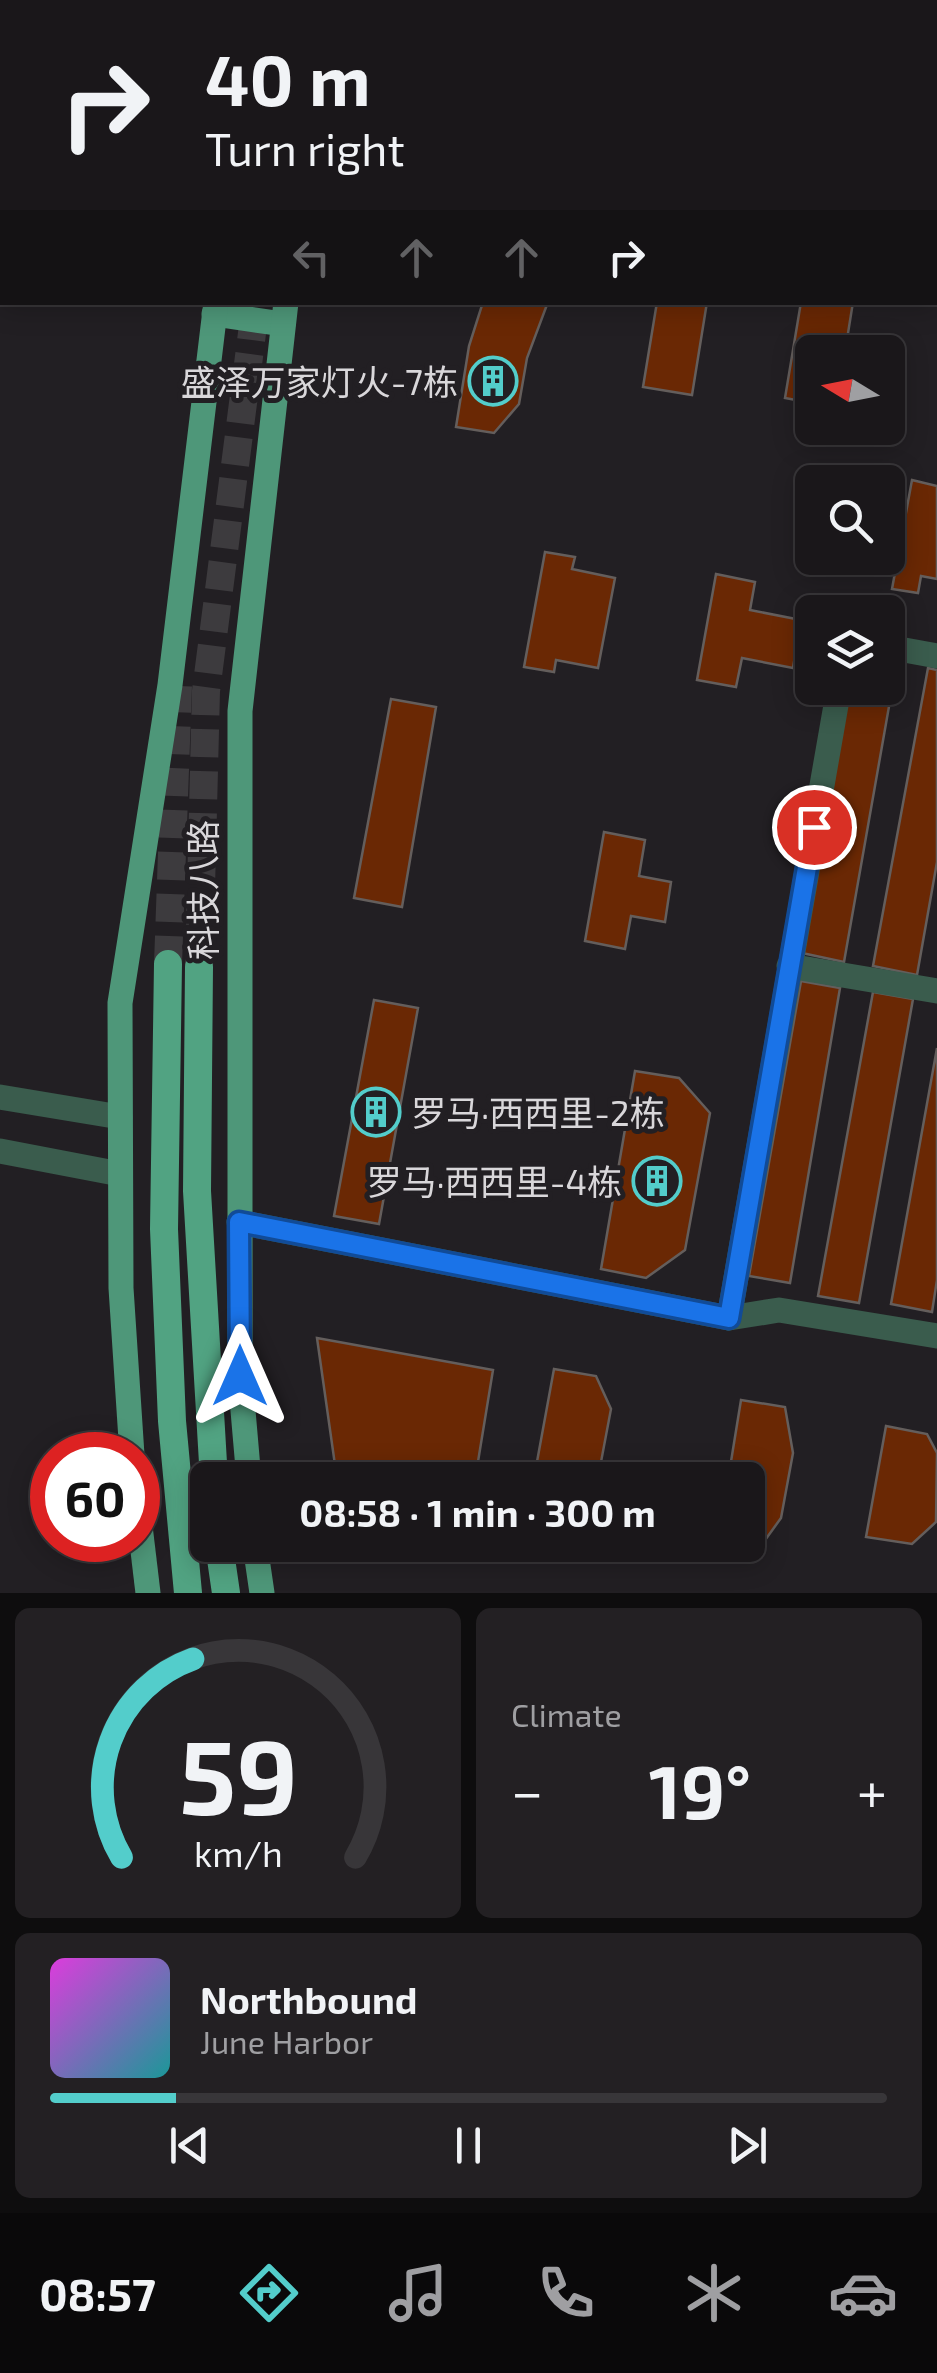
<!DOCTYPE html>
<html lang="en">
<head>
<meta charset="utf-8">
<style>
  body { margin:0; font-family:"Exo 2","Noto Sans SC",sans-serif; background:#232023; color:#f1f3f6; height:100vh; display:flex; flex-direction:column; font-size:38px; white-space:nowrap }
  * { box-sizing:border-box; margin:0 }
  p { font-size:32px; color:#9f9fa2 }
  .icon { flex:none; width:55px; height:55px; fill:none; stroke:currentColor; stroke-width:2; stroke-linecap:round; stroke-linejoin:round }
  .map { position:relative; height:1593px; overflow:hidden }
  .sheet { display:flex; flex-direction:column; gap:15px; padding:15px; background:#0e0d0e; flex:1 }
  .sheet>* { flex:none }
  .banner { position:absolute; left:0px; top:0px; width:938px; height:305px; box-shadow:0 5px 25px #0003,0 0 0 2px #383639; background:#1a171a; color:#f1f3f6; overflow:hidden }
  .needle { width:65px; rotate:280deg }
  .controls { position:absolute; left:795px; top:335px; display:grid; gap:20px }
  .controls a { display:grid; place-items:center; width:110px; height:110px; border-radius:15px; background:#1a171a; box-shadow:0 5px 25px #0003,0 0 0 2px #383639; font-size:50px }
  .speed { position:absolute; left:30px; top:1432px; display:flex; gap:20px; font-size:50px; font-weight:700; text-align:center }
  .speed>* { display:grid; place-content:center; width:130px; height:130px; border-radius:50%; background:#1a171a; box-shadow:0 5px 25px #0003,0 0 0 2px #383639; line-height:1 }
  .speed .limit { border:15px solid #d22; background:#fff; color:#111 }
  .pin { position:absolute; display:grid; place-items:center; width:85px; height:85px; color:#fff; margin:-42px; border:5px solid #fff; border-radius:50%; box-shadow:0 2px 10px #0007 }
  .me { position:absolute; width:110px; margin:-55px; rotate:0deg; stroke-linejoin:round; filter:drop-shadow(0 0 8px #0008) }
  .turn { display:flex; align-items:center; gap:35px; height:210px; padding:0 40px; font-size:45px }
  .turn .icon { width:130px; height:130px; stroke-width:2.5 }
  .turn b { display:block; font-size:70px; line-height:85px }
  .lanes { display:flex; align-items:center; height:95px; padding:0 40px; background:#0003; justify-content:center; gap:50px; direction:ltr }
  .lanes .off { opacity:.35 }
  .big { font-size:75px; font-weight:700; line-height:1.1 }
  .sheet .tile { flex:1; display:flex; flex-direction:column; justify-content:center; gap:15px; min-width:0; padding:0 35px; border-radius:15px; background:#232023 }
  .sheet .dial { align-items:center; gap:0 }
  .dial svg { height:260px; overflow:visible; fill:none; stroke:#383639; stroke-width:7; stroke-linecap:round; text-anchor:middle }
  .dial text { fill:#f1f3f6; stroke:none }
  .song { display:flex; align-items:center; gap:30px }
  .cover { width:120px; height:120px; border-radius:15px; background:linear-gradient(135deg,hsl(300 70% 55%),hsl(180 70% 35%)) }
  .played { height:10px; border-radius:5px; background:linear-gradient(90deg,#53cdcb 15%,#383639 15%) }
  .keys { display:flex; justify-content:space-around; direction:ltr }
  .heat { display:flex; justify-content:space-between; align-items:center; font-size:55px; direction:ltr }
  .sheet .tiles { flex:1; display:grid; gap:15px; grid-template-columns:1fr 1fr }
  .tile:last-child { grid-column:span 2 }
  .trip { position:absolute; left:190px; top:1462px; width:575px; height:100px; border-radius:15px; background:#1a171a; box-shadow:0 5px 25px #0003,0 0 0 2px #383639; font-weight:700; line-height:100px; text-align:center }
  .menu { display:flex; height:160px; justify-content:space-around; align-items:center; background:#0a090a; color:#9f9fa2 }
  .menu .icon { width:70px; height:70px }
  .menu .selected { color:#53cdcb }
  .menu b { font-size:45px; color:#f1f3f6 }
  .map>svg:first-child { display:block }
</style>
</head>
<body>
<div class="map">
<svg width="937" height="1593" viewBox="0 0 937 1593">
  <rect width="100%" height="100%" fill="#221f23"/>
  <g fill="#6a2804" stroke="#645e5c" stroke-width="2.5">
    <path d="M483 302H548L527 358 519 404 494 433 456 427 469 346Z"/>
    <path d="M657 302H707L692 395 643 387Z"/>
    <path d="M801 302H853L845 352H812V403L785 398Z"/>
    <path d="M912 480 937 486V579L921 576 918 593 892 589Z"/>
    <path d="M545 552 575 557 572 569 615 578 598 668 556 660 554 672 524 667Z"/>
    <path d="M716 574 755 582 750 610 801 620 793 668 742 658 736 687 697 680Z"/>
    <path d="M888 660 897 661 844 962 802 953 848 688H888Z"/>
    <path d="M928 668 937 670V862L917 975 873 966Z"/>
    <path d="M391 699 436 707 402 907 354 898Z"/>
    <path d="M604 832 645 840 639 876 671 882 665 922 631 916 625 949 585 941Z"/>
    <path d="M801 981 840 988 790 1283 749 1276Z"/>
    <path d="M873 992 913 999 859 1303 818 1296Z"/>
    <path d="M374 1000 418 1008 379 1224 334 1216Z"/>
    <path d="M937 1048V1280L932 1312 891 1304Z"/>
    <path d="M635 1071 679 1078 710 1113 685 1250 646 1278 601 1269Z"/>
    <path d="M317 1338 493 1370 475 1480H423L335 1465Z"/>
    <path d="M554 1369 596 1376 611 1409 601 1462 583 1480 534 1478Z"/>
    <path d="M741 1400 785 1407 793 1453 781 1518 755 1554 716 1547 748 1545V1480H728Z"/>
    <path d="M886 1426 927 1434 937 1453 936 1522 912 1544 866 1537Z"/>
  </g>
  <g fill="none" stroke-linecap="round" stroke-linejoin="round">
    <g stroke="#3d3b3e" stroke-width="28" stroke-dasharray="28 14" stroke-linecap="butt">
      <path d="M267 2V0"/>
      <path d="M168 964 178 686"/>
      <path d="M199 967 206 691 256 302"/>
    </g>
    <g stroke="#3a5c4d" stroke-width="25">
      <path d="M888 647 937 656"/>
      <path d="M789 966 937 991"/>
      <path d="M239 1222 729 1318 779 1310 937 1336"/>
      <path d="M729 1318 839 688"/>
    </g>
    <g stroke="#3a5c4d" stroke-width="25">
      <path d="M0 1097 120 1117"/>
      <path d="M0 1151 120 1174"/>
    </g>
    <g stroke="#467d66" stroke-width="25">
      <path d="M155 0 157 2"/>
      <path d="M286 0 294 2"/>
      <path d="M439 0 453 2"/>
      <path d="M512 0 517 2"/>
      <path d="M935 88H937"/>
      <path d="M935 115 937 116"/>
    </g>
    <g stroke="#4e9779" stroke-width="25">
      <path d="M249 2 250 0"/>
      <path d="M319 2V0"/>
      <path d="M214 314 283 324"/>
      <path d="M132 1455 121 1288 120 1003 170 685 216 302"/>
      <path d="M249 1480 240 1376V711L286 302"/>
      <path d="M138 1509 148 1593"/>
      <path d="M255 1545 262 1593"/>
    </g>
    <g stroke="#51a382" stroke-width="28">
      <path d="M168 964 164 1229 172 1421 188 1593"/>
      <path d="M199 967 197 1191 214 1480"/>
      <path d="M219 1545 226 1593"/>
    </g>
  </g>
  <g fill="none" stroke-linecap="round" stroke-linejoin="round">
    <g stroke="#114b97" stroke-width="25">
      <path id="route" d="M240 1376 239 1222 729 1318 814 827"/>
    </g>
    <use href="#route" stroke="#1a73e8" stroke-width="18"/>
  </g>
  <defs>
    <g id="building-ring" transform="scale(2.5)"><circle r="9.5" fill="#221f23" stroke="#53cdcb" stroke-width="1.5"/><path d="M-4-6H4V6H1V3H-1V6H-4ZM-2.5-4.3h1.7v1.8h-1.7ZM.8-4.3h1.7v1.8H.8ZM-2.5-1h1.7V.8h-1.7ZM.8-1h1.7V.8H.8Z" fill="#53cdcb"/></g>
  </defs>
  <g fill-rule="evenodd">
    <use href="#building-ring" x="493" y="381"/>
    <use href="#building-ring" x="376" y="1112"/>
    <use href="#building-ring" x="657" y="1181"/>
  </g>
  <g text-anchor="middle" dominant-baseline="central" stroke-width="10" stroke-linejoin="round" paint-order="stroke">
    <g font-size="35" fill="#d9d7da" stroke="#221f23" text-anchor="end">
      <text x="458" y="381">盛泽万家灯火-7栋</text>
      <text x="411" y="1112" text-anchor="start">罗马·西西里-2栋</text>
      <text x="622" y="1181">罗马·西西里-4栋</text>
    </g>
    <g font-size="35" fill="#d9d7da" stroke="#221f23">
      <text transform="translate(202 890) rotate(-90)">科技八路</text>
    </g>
  </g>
</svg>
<div class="controls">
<a><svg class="needle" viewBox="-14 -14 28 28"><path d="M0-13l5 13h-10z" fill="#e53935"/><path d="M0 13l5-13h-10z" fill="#9f9fa2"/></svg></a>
<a><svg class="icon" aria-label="search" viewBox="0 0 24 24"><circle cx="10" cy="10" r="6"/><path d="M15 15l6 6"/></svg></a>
<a><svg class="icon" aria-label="layers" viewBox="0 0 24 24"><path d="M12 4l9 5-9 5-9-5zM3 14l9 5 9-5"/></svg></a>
</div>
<div class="speed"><div class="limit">60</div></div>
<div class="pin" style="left:814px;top:827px;background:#d93025"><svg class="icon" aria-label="arrive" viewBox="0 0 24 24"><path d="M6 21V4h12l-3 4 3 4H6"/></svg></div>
<svg class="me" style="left:240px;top:1376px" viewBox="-20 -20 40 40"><path d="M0-17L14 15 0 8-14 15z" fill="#1a73e8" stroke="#fff" stroke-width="4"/></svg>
<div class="trip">08:58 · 1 min · 300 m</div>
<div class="banner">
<div class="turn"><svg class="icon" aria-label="right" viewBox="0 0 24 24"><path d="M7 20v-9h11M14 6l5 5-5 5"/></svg><div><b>40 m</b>Turn right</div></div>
<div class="lanes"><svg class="icon off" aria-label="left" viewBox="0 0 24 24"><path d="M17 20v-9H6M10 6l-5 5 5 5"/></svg><svg class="icon off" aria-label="ahead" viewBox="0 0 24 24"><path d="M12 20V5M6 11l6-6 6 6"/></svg><svg class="icon off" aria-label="ahead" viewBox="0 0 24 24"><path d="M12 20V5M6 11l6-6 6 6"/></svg><svg class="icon" aria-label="right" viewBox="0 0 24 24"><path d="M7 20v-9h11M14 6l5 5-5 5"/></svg></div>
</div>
</div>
<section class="sheet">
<div class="tiles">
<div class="tile dial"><svg viewBox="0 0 100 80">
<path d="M14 69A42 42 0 1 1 86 69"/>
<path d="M14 69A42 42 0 0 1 36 8" stroke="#53cdcb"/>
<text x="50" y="56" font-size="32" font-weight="700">59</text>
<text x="50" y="72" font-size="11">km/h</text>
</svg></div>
<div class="tile"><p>Climate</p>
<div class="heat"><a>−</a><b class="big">19°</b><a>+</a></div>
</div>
<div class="tile">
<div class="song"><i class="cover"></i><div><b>Northbound</b><p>June Harbor</p></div></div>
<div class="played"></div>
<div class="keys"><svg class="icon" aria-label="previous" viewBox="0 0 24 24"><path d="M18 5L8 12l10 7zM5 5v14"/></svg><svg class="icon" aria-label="pause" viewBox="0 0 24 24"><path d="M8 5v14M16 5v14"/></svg><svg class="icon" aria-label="next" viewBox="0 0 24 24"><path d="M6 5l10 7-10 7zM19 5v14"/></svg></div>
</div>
</div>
</section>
<nav class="menu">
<b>08:57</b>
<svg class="icon selected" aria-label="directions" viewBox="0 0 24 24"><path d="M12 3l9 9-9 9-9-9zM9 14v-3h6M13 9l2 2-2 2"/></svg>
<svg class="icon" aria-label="music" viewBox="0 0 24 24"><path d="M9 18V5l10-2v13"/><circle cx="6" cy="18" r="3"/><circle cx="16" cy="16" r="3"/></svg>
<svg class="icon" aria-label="phone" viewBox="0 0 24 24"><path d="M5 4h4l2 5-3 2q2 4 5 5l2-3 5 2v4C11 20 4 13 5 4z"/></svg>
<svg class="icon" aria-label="climate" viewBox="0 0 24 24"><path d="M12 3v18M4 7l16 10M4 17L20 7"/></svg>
<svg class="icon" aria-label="car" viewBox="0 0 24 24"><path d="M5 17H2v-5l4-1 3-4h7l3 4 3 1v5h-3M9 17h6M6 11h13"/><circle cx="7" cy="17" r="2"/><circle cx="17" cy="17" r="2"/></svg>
</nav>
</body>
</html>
